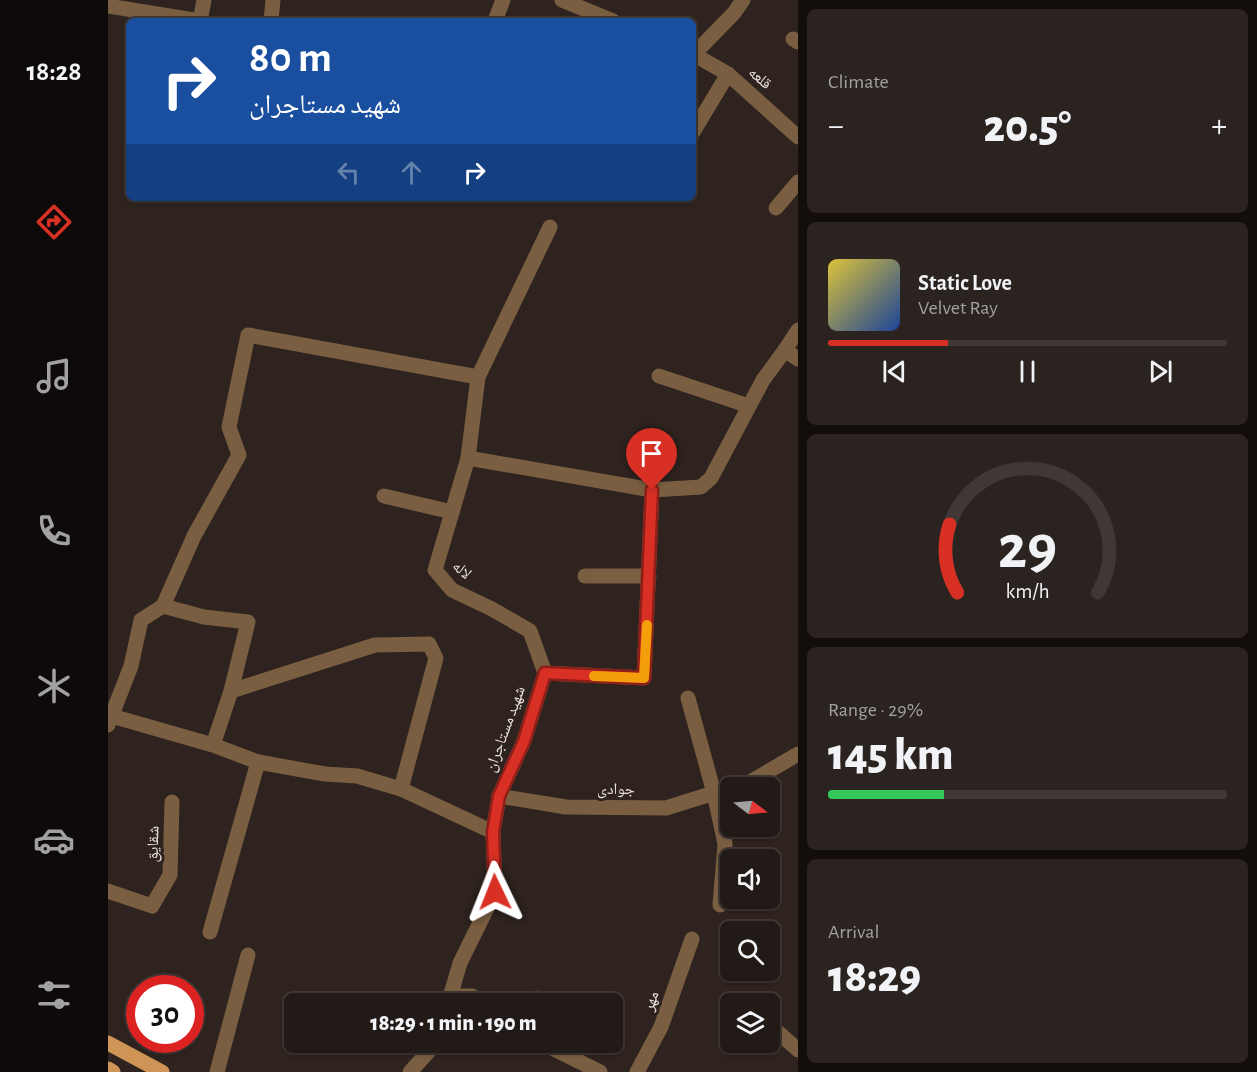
<!DOCTYPE html>
<html lang="en">
<head>
<meta charset="utf-8">
<style>
  body { margin:0; font-family:"Alegreya Sans","Noto Naskh Arabic",sans-serif; background:#2a231f; color:#f1f3f6; height:100vh; display:flex; flex-direction:column; font-size:22px; white-space:nowrap }
  * { box-sizing:border-box; margin:0 }
  p { font-size:20px; color:#a2a1a1 }
  .icon { flex:none; width:33px; height:33px; fill:none; stroke:currentColor; stroke-width:2; stroke-linecap:round; stroke-linejoin:round }
  .map { position:relative; flex:1; overflow:hidden }
  .drawer { display:flex; flex-direction:column; gap:9px; padding:9px; background:#130e0c; width:459px }
  .drawer>* { flex:none }
  .top-card { position:absolute; left:18px; top:18px; width:570px; height:183px; border-radius:9px; box-shadow:0 2px 4px #0004,0 0 0 2px #3f3835; background:#1a4fa0; color:#fff; overflow:hidden }
  .needle { width:39px; rotate:106deg }
  .buttons { position:absolute; left:612px; top:777px; display:grid; gap:12px }
  .buttons a { display:grid; place-items:center; width:60px; height:60px; border-radius:9px; background:#221a16; box-shadow:0 2px 4px #0004,0 0 0 2px #3f3835; font-size:30px }
  .speed { position:absolute; left:18px; top:975px; display:flex; gap:12px; font-size:30px; font-weight:700; text-align:center }
  .speed>* { display:grid; place-content:center; width:78px; height:78px; border-radius:50%; background:#221a16; box-shadow:0 2px 4px #0004,0 0 0 2px #3f3835; line-height:1 }
  .speed .limit { border:9px solid #d22; background:#fff; color:#111 }
  .pin { position:absolute; display:grid; place-items:center; width:51px; height:51px; color:#fff; margin:-62px -26px; border-radius:50% 50% 50% 0; rotate:-45deg; box-shadow:0 0 6px #0007 }
  .pin .icon { rotate:45deg }
  .me { position:absolute; width:66px; margin:-33px; rotate:358deg; stroke-linejoin:round; filter:drop-shadow(0 0 4px #0008) }
  .turn { display:flex; align-items:center; gap:21px; height:126px; padding:0 24px; font-size:27px }
  .turn .icon { width:78px; height:78px; stroke-width:2.5 }
  .turn b { display:block; font-size:42px; line-height:51px }
  .lanes { display:flex; align-items:center; height:57px; padding:0 24px; background:#0003; justify-content:center; gap:30px; direction:ltr }
  .lanes .off { opacity:.35 }
  .big { font-size:45px; font-weight:800; line-height:1.1 }
  .drawer .card { flex:1; display:flex; flex-direction:column; justify-content:center; gap:9px; min-width:0; padding:0 21px; border-radius:9px; background:#2a231f }
  .drawer .dial { align-items:center; gap:0 }
  .dial svg { height:156px; overflow:visible; fill:none; stroke:#3f3835; stroke-width:7; stroke-linecap:round; text-anchor:middle }
  .dial text { fill:#f1f3f6; stroke:none }
  .song { display:flex; align-items:center; gap:18px }
  .cover { width:72px; height:72px; border-radius:9px; background:linear-gradient(135deg,hsl(50 70% 55%),hsl(220 70% 35%)) }
  .played { height:6px; border-radius:3px; background:linear-gradient(90deg,#d93025 30%,#3f3835 30%) }
  .keys { display:flex; justify-content:space-around; direction:ltr }
  .heat { display:flex; justify-content:space-between; align-items:center; font-size:33px; direction:ltr }
  .charge { height:9px; border-radius:4px; background:linear-gradient(90deg,#34c759 29%,#3f3835 0) }
  .trip { position:absolute; left:176px; top:993px; width:339px; height:60px; border-radius:9px; background:#221a16; box-shadow:0 2px 4px #0004,0 0 0 2px #3f3835; font-weight:800; line-height:60px; text-align:center }
  main { display:flex; flex:1; min-height:0 }
  .dock { display:flex; flex-direction:column; width:108px; justify-content:space-around; align-items:center; background:#0e0a09; color:#a2a1a1 }
  .dock .icon { width:42px; height:42px }
  .dock .on { color:#d93025 }
  .dock b { font-size:27px; color:#f1f3f6 }
  .map>svg:first-child { display:block }
</style>
</head>
<body>
<main>
<nav class="dock">
<b>18:28</b>
<svg class="icon on" aria-label="directions" viewBox="0 0 24 24"><path d="M12 3l9 9-9 9-9-9zM9 14v-3h6M13 9l2 2-2 2"/></svg>
<svg class="icon" aria-label="music" viewBox="0 0 24 24"><path d="M9 18V5l10-2v13"/><circle cx="6" cy="18" r="3"/><circle cx="16" cy="16" r="3"/></svg>
<svg class="icon" aria-label="phone" viewBox="0 0 24 24"><path d="M5 4h4l2 5-3 2q2 4 5 5l2-3 5 2v4C11 20 4 13 5 4z"/></svg>
<svg class="icon" aria-label="climate" viewBox="0 0 24 24"><path d="M12 3v18M4 7l16 10M4 17L20 7"/></svg>
<svg class="icon" aria-label="car" viewBox="0 0 24 24"><path d="M5 17H2v-5l4-1 3-4h7l3 4 3 1v5h-3M9 17h6M6 11h13"/><circle cx="7" cy="17" r="2"/><circle cx="17" cy="17" r="2"/></svg>
<svg class="icon" aria-label="filters" viewBox="0 0 24 24"><path d="M4 7h16M4 17h16"/><circle cx="9" cy="7" r="2"/><circle cx="15" cy="17" r="2"/></svg>
</nav>
<div class="map">
<svg width="690" height="1072" viewBox="0 0 690 1072">
  <rect width="100%" height="100%" fill="#2e231e"/>
  <g fill="none" stroke-linecap="round" stroke-linejoin="round">
    <g stroke="#7a5e41" stroke-width="15">
      <path d="M454 0 505 21"/>
      <path d="M0 6 92 21"/>
      <path d="M92 21 96 0"/>
      <path d="M163 21 165 0"/>
      <path d="M387 21 395 0"/>
      <path d="M685 39 690 42"/>
      <path d="M585 54 620 74 690 137"/>
      <path d="M585 55 626 13 635 0"/>
      <path d="M585 132 620 74"/>
      <path d="M668 208 690 182"/>
      <path d="M690 330 677 350 690 359"/>
      <path d="M551 376 641 406"/>
      <path d="M370 377 442 227"/>
      <path d="M360 458 327 570 344 590 384 609 422 631 437 673"/>
      <path d="M276 496 344 512"/>
      <path d="M477 576H541"/>
      <path d="M55 606 86 536 131 455 121 427 140 335 370 377 360 458 544 490 593 487 603 478 655 380 677 350"/>
      <path d="M123 691 267 645 321 644 328 658 293 789"/>
      <path d="M580 698 606 793 617 844 612 905"/>
      <path d="M0 715 105 745 150 762 217 774 249 776 293 789 385 832"/>
      <path d="M0 725 23 666 33 620 55 606 96 617 140 622 123 691 105 745"/>
      <path d="M624 788 642 782 690 754"/>
      <path d="M391 796 458 807 558 808 622 788"/>
      <path d="M0 891 44 906 62 875 64 802"/>
      <path d="M102 932 150 762"/>
      <path d="M343 996H364L375 1004"/>
      <path d="M340 1004 352 963 387 892 385 832 391 796 416 741 437 673 536 678 544 490"/>
      <path d="M426 1004 429 998"/>
      <path d="M662 1025 690 1050"/>
      <path d="M432 1042 492 1072"/>
      <path d="M109 1072 140 955"/>
      <path d="M302 1072 322 1050 325 1042"/>
      <path d="M529 1072 553 1027 584 939"/>
    </g>
    <g stroke="#cf9556" stroke-width="15">
      <path d="M0 1043 54 1072"/>
      <path d="M0 1069 5 1072"/>
    </g>
  </g>
  <g fill="none" stroke-linecap="round" stroke-linejoin="round">
    <g stroke="#8d1f18" stroke-width="15">
      <path id="route" d="M387 892 385 832 391 796 416 741 437 673 536 678 544 490"/>
    </g>
    <use href="#route" stroke="#d93025" stroke-width="10"/>
    <path stroke="#f59e0b" stroke-width="10" d="M486 676 536 678 539 625"/>
  </g>
  <g text-anchor="middle" dominant-baseline="central" stroke-width="6" stroke-linejoin="round" paint-order="stroke">
    <g font-size="16" fill="#e9e1de" stroke="#2e231e">
      <text transform="translate(652 78) rotate(41)">قلعه</text>
      <text transform="translate(354 570) rotate(41)">لاله</text>
      <text transform="translate(397 729) rotate(-70)">شهید مستاجران</text>
      <text x="508" y="789">جوادی</text>
      <text transform="translate(45 844) rotate(-88)">شقایق</text>
      <text transform="translate(543 1001) rotate(-71)">مهر</text>
    </g>
  </g>
</svg>
<div class="buttons">
<a><svg class="needle" viewBox="-14 -14 28 28"><path d="M0-13l5 13h-10z" fill="#e53935"/><path d="M0 13l5-13h-10z" fill="#a2a1a1"/></svg></a>
<a><svg class="icon" aria-label="sound" viewBox="0 0 24 24"><path d="M4 9h4l5-4v14l-5-4H4zM17 9q2 3 0 6"/></svg></a>
<a><svg class="icon" aria-label="search" viewBox="0 0 24 24"><circle cx="10" cy="10" r="6"/><path d="M15 15l6 6"/></svg></a>
<a><svg class="icon" aria-label="layers" viewBox="0 0 24 24"><path d="M12 4l9 5-9 5-9-5zM3 14l9 5 9-5"/></svg></a>
</div>
<div class="speed"><div class="limit">30</div></div>
<div class="pin" style="left:544px;top:490px;background:#d93025"><svg class="icon" aria-label="arrive" viewBox="0 0 24 24"><path d="M6 21V4h12l-3 4 3 4H6"/></svg></div>
<svg class="me" style="left:387px;top:892px" viewBox="-20 -20 40 40"><path d="M0-17L14 15 0 8-14 15z" fill="#d93025" stroke="#fff" stroke-width="4"/></svg>
<div class="trip">18:29 · 1 min · 190 m</div>
<div class="top-card">
<div class="turn"><svg class="icon" aria-label="right" viewBox="0 0 24 24"><path d="M7 20v-9h11M14 6l5 5-5 5"/></svg><div><b>80 m</b>شهید مستاجران</div></div>
<div class="lanes"><svg class="icon off" aria-label="left" viewBox="0 0 24 24"><path d="M17 20v-9H6M10 6l-5 5 5 5"/></svg><svg class="icon off" aria-label="ahead" viewBox="0 0 24 24"><path d="M12 20V5M6 11l6-6 6 6"/></svg><svg class="icon" aria-label="right" viewBox="0 0 24 24"><path d="M7 20v-9h11M14 6l5 5-5 5"/></svg></div>
</div>
</div>
<section class="drawer">
<div class="card"><p>Climate</p>
<div class="heat"><a>−</a><b class="big">20.5°</b><a>+</a></div>
</div>
<div class="card">
<div class="song"><i class="cover"></i><div><b>Static Love</b><p>Velvet Ray</p></div></div>
<div class="played"></div>
<div class="keys"><svg class="icon" aria-label="previous" viewBox="0 0 24 24"><path d="M18 5L8 12l10 7zM5 5v14"/></svg><svg class="icon" aria-label="pause" viewBox="0 0 24 24"><path d="M8 5v14M16 5v14"/></svg><svg class="icon" aria-label="next" viewBox="0 0 24 24"><path d="M6 5l10 7-10 7zM19 5v14"/></svg></div>
</div>
<div class="card dial"><svg viewBox="0 0 100 80">
<path d="M14 69A42 42 0 1 1 86 69"/>
<path d="M14 69A42 42 0 0 1 10 34" stroke="#d93025"/>
<text x="50" y="56" font-size="32" font-weight="700">29</text>
<text x="50" y="72" font-size="11">km/h</text>
</svg></div>
<div class="card"><p>Range · 29%</p><b class="big">145 km</b><div class="charge"></div></div>
<div class="card"><p>Arrival</p><b class="big">18:29</b></div>
</section>
</main>
</body>
</html>
